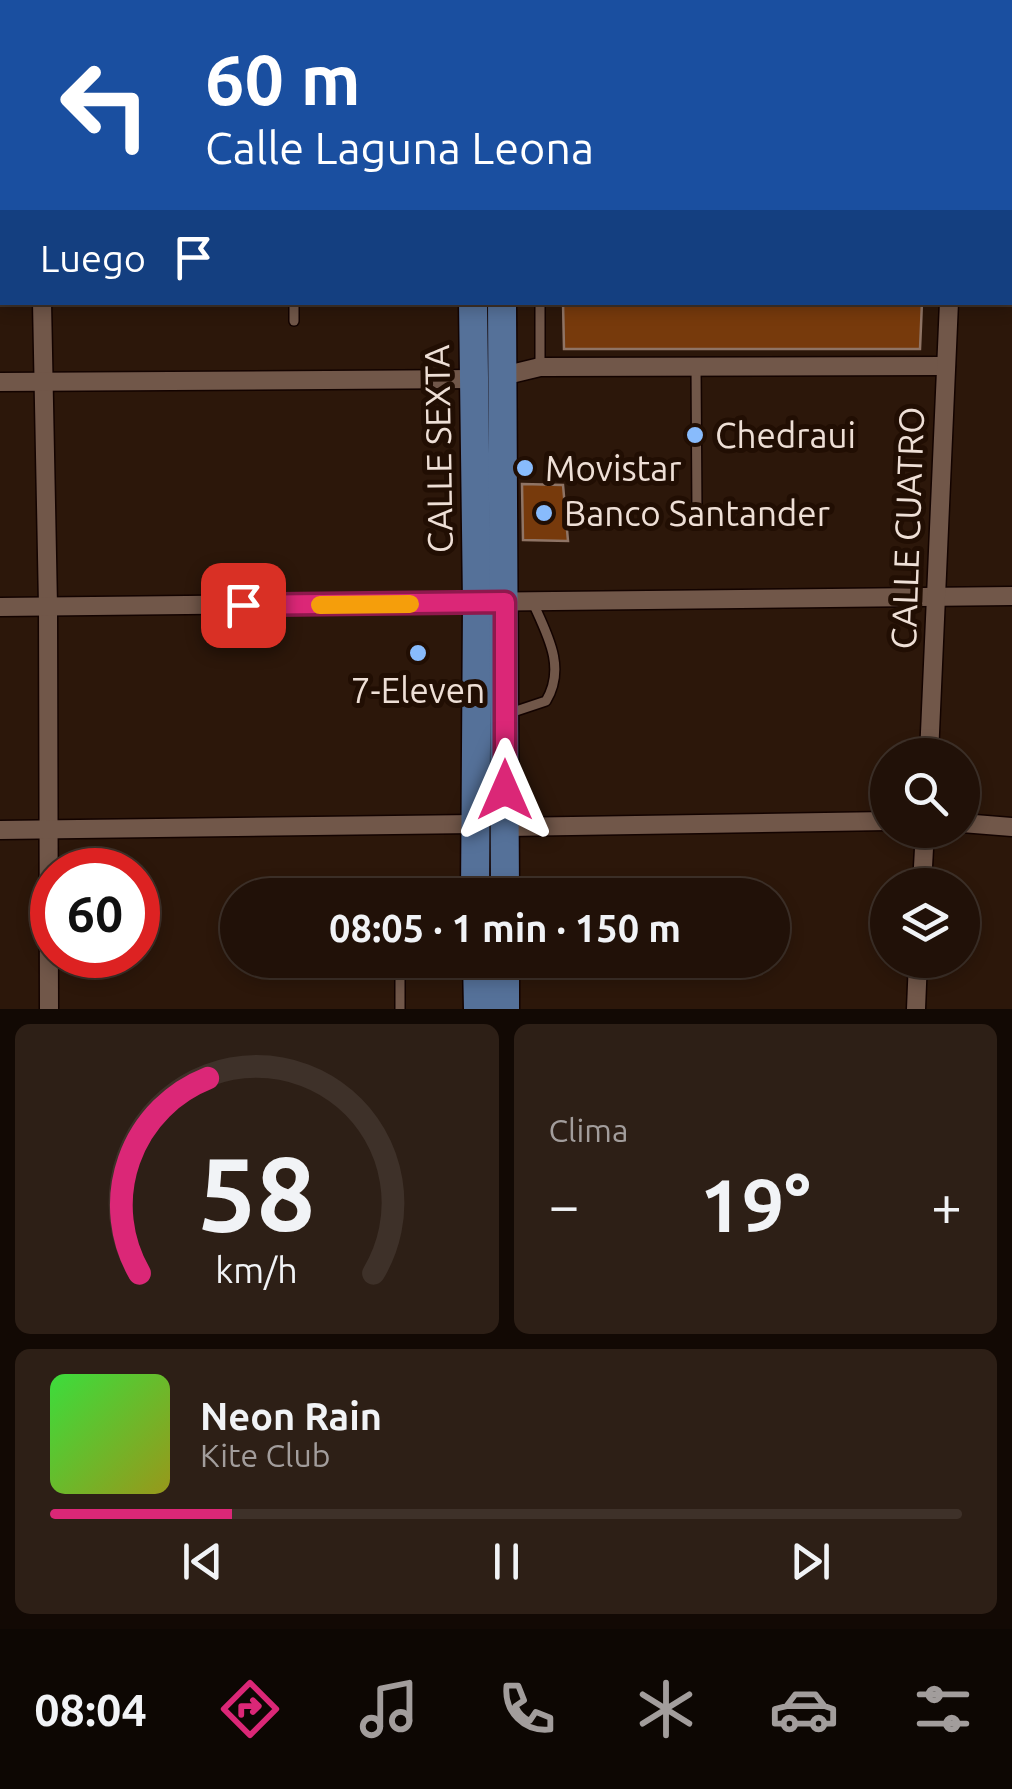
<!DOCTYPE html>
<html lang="es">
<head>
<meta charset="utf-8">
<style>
  body { margin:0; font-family:Ubuntu,sans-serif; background:#2d1f16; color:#f1f3f6; height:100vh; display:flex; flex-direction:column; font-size:38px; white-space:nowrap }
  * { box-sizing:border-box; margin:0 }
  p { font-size:32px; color:#a29d9c }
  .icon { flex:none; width:55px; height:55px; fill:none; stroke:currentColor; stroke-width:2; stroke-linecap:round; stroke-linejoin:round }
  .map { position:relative; height:1009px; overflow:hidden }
  .side { display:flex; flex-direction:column; gap:15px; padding:15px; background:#120904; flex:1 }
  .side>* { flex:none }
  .hud { position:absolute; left:0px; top:0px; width:1012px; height:305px; box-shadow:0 5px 15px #0003,0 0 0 2px #3e3129; background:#1a4fa0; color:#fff; overflow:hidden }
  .tools { position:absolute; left:870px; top:738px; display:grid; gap:20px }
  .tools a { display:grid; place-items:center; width:110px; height:110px; border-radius:50%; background:#211108; box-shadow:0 5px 15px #0003,0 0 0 2px #3e3129; font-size:50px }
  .speed { position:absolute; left:30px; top:848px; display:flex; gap:20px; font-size:50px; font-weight:700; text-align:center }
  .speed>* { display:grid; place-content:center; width:130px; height:130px; border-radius:50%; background:#211108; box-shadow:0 5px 15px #0003,0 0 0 2px #3e3129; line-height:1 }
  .speed .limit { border:15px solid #d22; background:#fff; color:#111 }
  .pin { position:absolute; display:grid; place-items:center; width:85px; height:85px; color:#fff; margin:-42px; border-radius:20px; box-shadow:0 5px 15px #0006 }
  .me { position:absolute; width:110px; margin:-55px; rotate:0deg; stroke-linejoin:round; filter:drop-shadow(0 0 8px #0008) }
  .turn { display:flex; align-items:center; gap:35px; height:210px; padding:0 40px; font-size:45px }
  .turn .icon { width:130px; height:130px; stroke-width:2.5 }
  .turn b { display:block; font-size:70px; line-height:85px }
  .then { display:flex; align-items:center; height:95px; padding:0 40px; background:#0003; gap:20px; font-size:38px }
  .big { font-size:75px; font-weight:700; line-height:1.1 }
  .side .widget { flex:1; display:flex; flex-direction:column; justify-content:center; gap:15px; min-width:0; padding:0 35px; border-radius:15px; background:#2d1f16 }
  .side .dial { align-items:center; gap:0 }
  .dial svg { height:260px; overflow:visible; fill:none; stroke:#3e3129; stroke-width:7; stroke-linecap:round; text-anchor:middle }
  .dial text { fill:#f1f3f6; stroke:none }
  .song { display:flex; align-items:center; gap:30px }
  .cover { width:120px; height:120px; border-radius:15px; background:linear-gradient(135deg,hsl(120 70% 55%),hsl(60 70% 35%)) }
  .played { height:10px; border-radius:5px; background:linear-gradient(90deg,#db2777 20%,#3e3129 20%) }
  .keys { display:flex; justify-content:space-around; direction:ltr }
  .heat { display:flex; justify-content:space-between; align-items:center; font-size:55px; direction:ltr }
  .side .tiles { flex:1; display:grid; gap:15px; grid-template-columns:1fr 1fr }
  .widget:last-child { grid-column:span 2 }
  .trip { position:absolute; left:220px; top:878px; width:570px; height:100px; border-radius:50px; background:#211108; box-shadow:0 5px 15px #0003,0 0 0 2px #3e3129; font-weight:700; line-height:100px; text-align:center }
  .tabs { display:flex; height:160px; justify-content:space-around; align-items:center; background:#0d0703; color:#a29d9c }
  .tabs .icon { width:70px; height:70px }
  .tabs .active { color:#db2777 }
  .tabs b { font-size:45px; color:#f1f3f6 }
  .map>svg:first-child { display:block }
</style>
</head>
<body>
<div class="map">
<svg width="1012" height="1009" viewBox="0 0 1012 1009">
  <rect width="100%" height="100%" fill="#2c170a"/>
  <g fill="#773a0c" stroke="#8f7465" stroke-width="2.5">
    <path d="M563 302H922L920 349H564Z"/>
    <path d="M522 484 563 485 568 541 523 540Z"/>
  </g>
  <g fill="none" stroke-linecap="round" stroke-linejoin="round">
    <g stroke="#130300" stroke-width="12">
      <g id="lane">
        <path d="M0 193H2"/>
        <path d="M294 321V302"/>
        <path d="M696 366 697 513"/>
        <path d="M540 367V302"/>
        <path d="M507 714 546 701C566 668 548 636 533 603"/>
        <path d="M400 1009V960"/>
      </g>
    </g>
    <g stroke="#130300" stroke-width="21">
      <g id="street">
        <path d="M41 0V2"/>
        <path d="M758 2V0"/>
        <path d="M958 2V0"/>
        <path d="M0 160H2"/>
        <path d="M1010 173H1012"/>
        <path d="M42 302 48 606 49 1009"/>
        <path d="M503 376 540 367 946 366"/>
        <path d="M0 382 475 379"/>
        <path d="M0 607 1012 596"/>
        <path d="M929 755 949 302"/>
        <path d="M962 823 1012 827"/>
        <path d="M505 827 888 821"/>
        <path d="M0 830 474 824"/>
        <path d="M922 885 925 830"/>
        <path d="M916 1009 918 960"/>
      </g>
    </g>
    <g stroke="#130300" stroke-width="31">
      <g id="primary">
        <path d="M471 2V0"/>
        <path d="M498 2V0"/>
        <path d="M473 302 477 604 475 895"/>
        <path d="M502 302 505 895"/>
        <path d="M477 960 478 1009"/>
        <path d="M505 960V1009"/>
      </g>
    </g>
    <use href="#lane" stroke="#715749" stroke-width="9"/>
    <use href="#street" stroke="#715749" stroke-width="18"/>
    <use href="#primary" stroke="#557199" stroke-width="28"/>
  </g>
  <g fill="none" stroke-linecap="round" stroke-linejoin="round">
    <g stroke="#8e194d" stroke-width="25">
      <path id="route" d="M243 605 505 602V790"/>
    </g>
    <use href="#route" stroke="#db2777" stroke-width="18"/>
    <path stroke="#f59e0b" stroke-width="18" d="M320 605 410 604"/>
  </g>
  <g fill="#88bbfc" stroke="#210e03" stroke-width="4">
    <circle cx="695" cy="435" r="10"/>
    <circle cx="525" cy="468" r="10"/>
    <circle cx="544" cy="513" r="10"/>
    <circle cx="418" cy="653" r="10"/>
  </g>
  <g text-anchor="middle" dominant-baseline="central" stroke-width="10" stroke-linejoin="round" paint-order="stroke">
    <g font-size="35" fill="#eedfd6" stroke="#210e03" text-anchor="start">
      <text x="715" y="435">Chedraui</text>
      <text x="545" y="468">Movistar</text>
      <text x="564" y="513">Banco Santander</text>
      <text x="418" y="690" text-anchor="middle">7-Eleven</text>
    </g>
    <g font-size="35" fill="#eedfd6" stroke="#210e03">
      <text transform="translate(438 449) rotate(-91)">CALLE SEXTA</text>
      <text transform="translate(907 528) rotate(-88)">CALLE CUATRO</text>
    </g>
  </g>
</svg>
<div class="tools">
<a><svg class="icon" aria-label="search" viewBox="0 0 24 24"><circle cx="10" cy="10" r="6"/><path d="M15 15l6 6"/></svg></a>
<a><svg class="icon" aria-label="layers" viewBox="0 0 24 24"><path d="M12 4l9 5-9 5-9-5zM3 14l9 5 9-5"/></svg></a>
</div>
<div class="speed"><div class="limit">60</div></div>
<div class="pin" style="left:243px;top:605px;background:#d93025"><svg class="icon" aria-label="arrive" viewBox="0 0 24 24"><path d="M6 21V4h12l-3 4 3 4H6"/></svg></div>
<svg class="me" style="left:505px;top:790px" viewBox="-20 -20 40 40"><path d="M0-17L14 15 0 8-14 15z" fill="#db2777" stroke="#fff" stroke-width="4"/></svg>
<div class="trip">08:05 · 1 min · 150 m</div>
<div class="hud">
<div class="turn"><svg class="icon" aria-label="left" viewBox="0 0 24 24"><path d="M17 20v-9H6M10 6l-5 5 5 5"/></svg><div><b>60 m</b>Calle Laguna Leona</div></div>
<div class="then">Luego<svg class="icon" aria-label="arrive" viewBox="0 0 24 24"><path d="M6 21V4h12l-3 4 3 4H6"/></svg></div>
</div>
</div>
<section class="side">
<div class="tiles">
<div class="widget dial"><svg viewBox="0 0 100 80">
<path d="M14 69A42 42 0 1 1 86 69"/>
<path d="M14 69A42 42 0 0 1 35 9" stroke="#db2777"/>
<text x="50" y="56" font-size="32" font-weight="700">58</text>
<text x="50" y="72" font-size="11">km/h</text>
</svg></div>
<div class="widget"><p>Clima</p>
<div class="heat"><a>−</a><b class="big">19°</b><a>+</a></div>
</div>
<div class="widget">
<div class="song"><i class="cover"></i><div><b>Neon Rain</b><p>Kite Club</p></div></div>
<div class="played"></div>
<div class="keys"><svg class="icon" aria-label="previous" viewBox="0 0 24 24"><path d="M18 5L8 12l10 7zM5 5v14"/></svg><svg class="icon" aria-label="pause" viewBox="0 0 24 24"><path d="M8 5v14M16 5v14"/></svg><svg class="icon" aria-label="next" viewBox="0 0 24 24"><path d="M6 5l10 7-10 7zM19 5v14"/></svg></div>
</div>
</div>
</section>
<nav class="tabs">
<b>08:04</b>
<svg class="icon active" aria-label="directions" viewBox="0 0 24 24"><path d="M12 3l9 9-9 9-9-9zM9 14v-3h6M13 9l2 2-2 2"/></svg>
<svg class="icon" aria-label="music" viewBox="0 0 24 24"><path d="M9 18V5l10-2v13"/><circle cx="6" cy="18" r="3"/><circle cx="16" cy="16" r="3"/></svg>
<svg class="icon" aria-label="phone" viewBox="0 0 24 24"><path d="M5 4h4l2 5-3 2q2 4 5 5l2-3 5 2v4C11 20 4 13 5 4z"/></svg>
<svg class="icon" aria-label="climate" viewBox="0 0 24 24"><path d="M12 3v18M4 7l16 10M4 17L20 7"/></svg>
<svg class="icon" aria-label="car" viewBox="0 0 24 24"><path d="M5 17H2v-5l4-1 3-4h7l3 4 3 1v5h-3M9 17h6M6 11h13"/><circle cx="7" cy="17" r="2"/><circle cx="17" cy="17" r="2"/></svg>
<svg class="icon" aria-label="filters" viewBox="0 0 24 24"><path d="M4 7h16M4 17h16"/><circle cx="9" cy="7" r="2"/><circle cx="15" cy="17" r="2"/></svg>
</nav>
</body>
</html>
